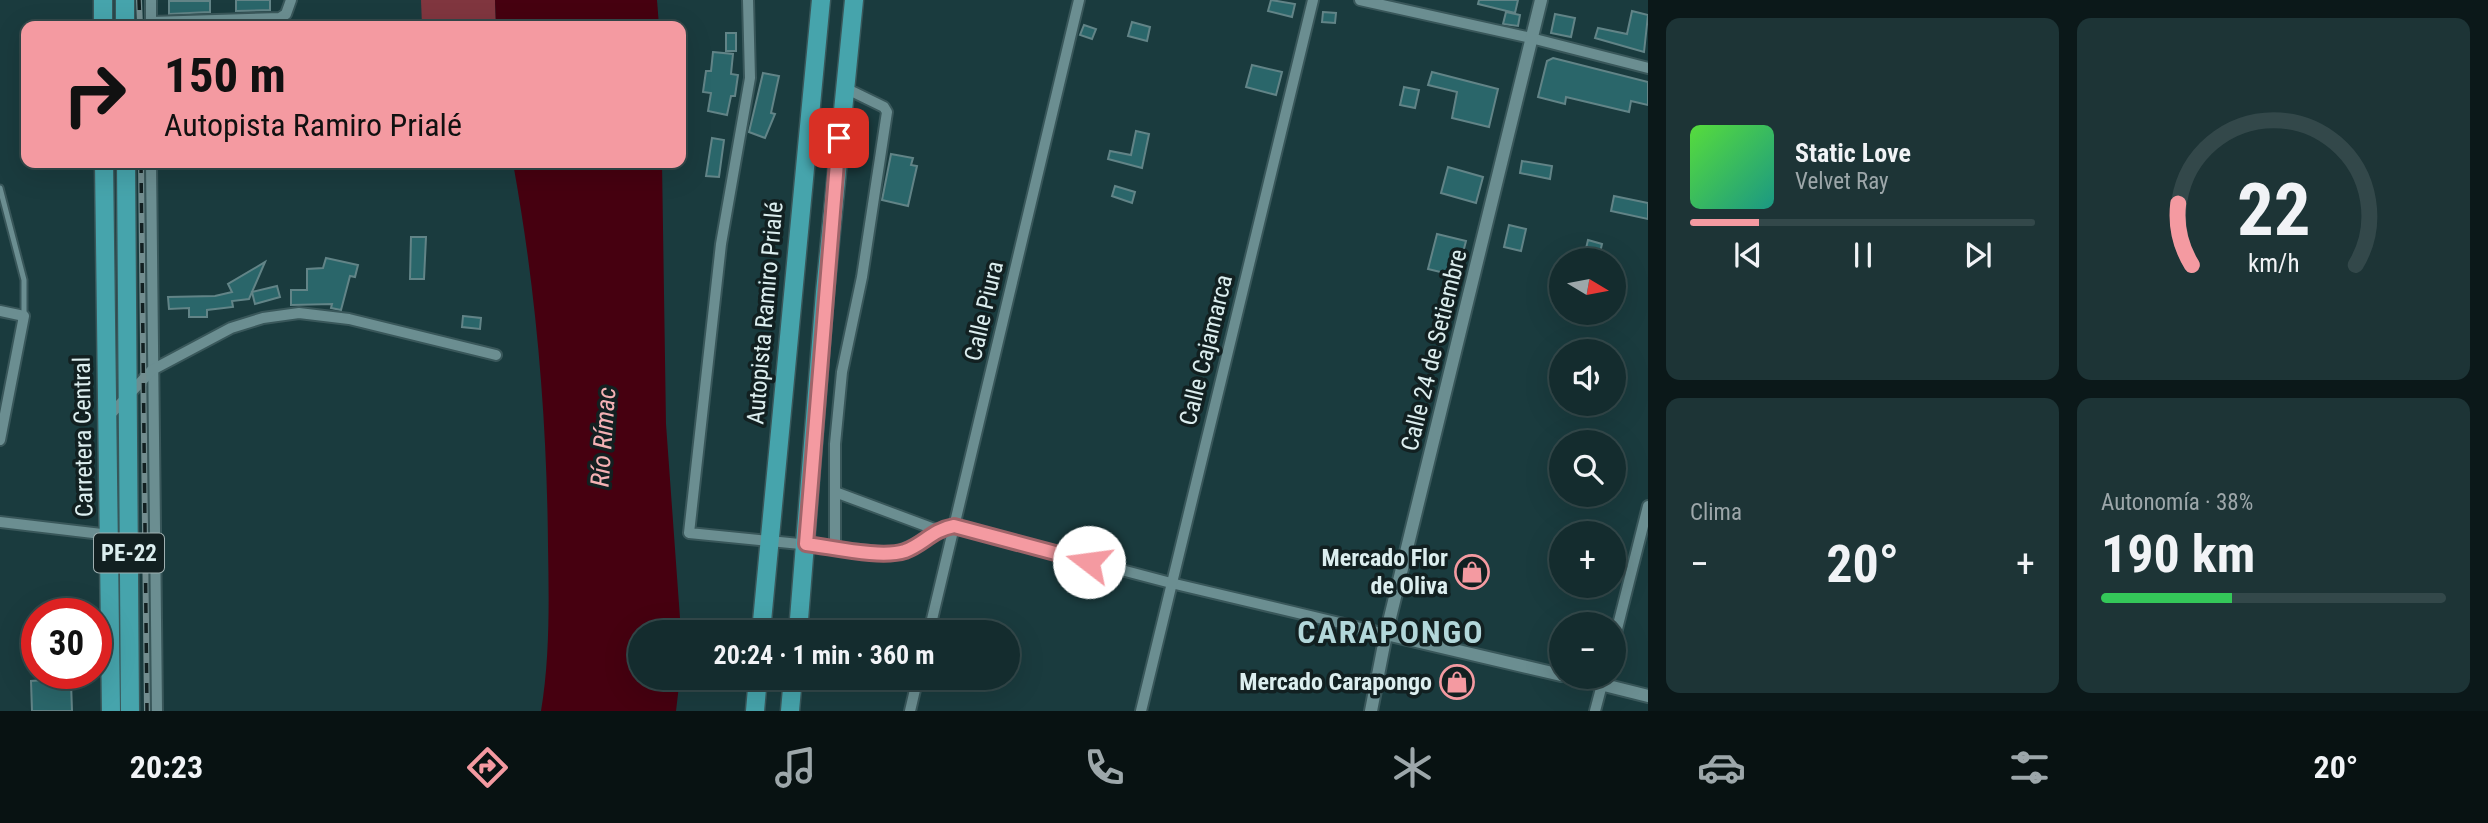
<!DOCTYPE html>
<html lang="es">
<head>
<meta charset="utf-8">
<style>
  body { margin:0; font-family:"Roboto Condensed",sans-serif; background:#1d3436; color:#f1f3f6; height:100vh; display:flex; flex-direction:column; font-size:26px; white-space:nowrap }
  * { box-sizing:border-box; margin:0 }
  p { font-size:23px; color:#9da7aa }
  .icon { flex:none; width:38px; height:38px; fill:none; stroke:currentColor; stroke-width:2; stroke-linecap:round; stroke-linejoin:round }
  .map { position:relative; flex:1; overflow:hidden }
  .panel { display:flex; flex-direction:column; gap:18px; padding:18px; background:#0b1819; width:840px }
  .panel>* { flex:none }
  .top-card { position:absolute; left:21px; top:21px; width:665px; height:147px; border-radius:14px; box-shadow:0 7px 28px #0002,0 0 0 2px #33484a; background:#f49aa1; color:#111; overflow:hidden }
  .needle { width:46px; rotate:100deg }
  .tools { position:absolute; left:1549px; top:248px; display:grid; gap:14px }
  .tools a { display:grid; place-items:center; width:77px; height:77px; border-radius:50%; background:#142c2e; box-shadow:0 7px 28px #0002,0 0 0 2px #33484a; font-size:35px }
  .speed { position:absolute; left:21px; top:598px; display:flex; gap:14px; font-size:35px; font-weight:700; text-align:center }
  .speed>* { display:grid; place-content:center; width:91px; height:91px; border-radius:50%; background:#142c2e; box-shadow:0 7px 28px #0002,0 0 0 2px #33484a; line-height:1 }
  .speed .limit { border:10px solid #d22; background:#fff; color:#111 }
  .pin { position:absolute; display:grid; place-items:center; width:60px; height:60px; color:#fff; margin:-30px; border-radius:14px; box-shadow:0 4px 10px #0006 }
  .me { position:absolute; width:77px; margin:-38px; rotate:285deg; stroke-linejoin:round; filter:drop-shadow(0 0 5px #0008) }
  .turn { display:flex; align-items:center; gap:24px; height:147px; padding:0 28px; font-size:32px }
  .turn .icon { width:91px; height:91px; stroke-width:2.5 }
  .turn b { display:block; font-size:49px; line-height:60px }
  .big { font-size:52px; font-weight:700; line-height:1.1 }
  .panel .card { flex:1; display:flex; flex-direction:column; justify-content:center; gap:10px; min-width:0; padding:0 24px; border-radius:14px; background:#1d3436 }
  .panel .dial { align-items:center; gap:0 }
  .dial svg { height:182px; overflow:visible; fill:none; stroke:#33484a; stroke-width:7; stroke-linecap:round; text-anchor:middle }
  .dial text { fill:#f1f3f6; stroke:none }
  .song { display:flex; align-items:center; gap:21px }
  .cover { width:84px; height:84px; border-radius:10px; background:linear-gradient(135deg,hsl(110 70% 55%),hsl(170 70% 35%)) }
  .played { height:7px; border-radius:4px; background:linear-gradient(90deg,#f49aa1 20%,#33484a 20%) }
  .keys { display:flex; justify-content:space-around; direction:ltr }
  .heat { display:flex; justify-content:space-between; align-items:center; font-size:38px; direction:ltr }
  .charge { height:10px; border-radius:5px; background:linear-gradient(90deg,#34c759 38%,#33484a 0) }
  .panel .tiles { flex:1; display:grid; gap:18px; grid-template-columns:repeat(2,1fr) }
  .trip { position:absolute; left:628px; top:620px; width:392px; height:70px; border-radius:35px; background:#142c2e; box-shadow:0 7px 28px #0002,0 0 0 2px #33484a; font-weight:700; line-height:70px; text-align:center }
  .menu { display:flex; height:112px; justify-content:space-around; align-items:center; background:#081212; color:#9da7aa }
  .menu .icon { width:49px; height:49px }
  .menu .active { color:#f49aa1 }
  .menu b { font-size:32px; color:#f1f3f6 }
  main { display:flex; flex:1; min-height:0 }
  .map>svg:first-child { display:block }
</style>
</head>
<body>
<main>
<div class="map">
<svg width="1648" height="711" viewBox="0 0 1648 711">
  <rect width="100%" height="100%" fill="#1a3b3e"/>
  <path fill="#80363f" d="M421 0H495L496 26H422Z"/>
  <g fill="#460010">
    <path d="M495 0H657L659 26H496Z"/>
    <path d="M513 163H662L666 424 681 632H640V677H680L676 711H541C550 658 549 600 548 546 547 418 536 289 513 163Z"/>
  </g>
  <g fill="#2a666a" stroke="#628487" stroke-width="2">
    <path d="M236 0H270V10L236 11Z"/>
    <path d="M1271 0 1295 4 1292 17 1268 11Z"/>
    <path d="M1479 0H1518L1515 13 1478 4Z"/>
    <path d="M169 1H210V12L169 14Z"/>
    <path d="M1632 11 1648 15 1644 52 1595 38 1598 28 1627 34Z"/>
    <path d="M1323 12 1336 13 1335 23 1322 22Z"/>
    <path d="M1506 12 1520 15 1518 26 1503 24Z"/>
    <path d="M1555 14 1575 18 1571 37 1551 33Z"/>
    <path d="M1132 22 1150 27 1147 41 1128 36Z"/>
    <path d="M1084 25 1096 29 1092 39 1080 35Z"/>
    <rect x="726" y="33" width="10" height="18"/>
    <path d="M713 52 733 54 731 74 738 75 735 96H731L727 115 708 111 711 93 703 92 706 71H711Z"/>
    <path d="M1553 58 1648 82V105L1631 101 1629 112 1566 97 1565 104 1538 97 1547 61Z"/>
    <path d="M1252 65 1282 72 1276 95 1246 87Z"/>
    <path d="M1432 72 1498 89 1489 127 1452 118 1457 92 1428 85Z"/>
    <path d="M763 73 779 76 771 113 775 114 765 138 749 132Z"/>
    <path d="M1404 87 1419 90 1415 108 1400 105Z"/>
    <path d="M1136 131 1149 134 1142 168 1108 159 1110 151 1131 155Z"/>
    <path d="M712 138 724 140 719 177 706 176Z"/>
    <path d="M891 154 913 158 911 165 917 166 908 206 882 200Z"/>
    <path d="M1522 161 1552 166 1550 179 1520 173Z"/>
    <path d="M1448 167 1483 177 1476 203 1441 193Z"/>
    <path d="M1115 186 1135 192 1132 203 1112 196Z"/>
    <path d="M1614 196 1648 203V219L1611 211Z"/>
    <path d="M1509 225 1526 229 1521 251 1504 247Z"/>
    <path d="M1437 234 1466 241 1457 276 1428 269Z"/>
    <path d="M411 237H426L424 279H410Z"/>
    <path d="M1588 240 1602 244 1598 261H1583Z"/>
    <path d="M326 258 358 265 355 277 350 276 341 310 331 308 332 304 291 305V290H307V269L323 268Z"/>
    <path d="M265 262 249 299 232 301 233 307 207 310V317H189V308L169 309 168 297 215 296 232 292 228 284Z"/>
    <path d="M277 286 280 297 255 304 252 292Z"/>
    <path d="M463 316 481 318 480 329 462 327Z"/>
    <path d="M44 680V684L56 683 61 688 71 682 72 711H32L31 681Z"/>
  </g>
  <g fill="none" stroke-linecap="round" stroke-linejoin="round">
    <g stroke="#39575a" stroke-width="9">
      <g id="service">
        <path d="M0 188 24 280V315"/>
        <path d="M96 655 107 652"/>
        <path d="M61 683 63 674"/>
      </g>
    </g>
    <g stroke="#39575a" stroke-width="14">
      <g id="minor">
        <path d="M748 0 750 78 721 244 689 533 891 553C915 549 930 531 954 526L1171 583 1386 634"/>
        <path d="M1360 0 1531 38 1648 68"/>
        <path d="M151 22 280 18 286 14 291 0"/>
        <path d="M151 26V0"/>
        <path d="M151 163 157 711"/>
        <path d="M0 311 24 316 0 440"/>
        <path d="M107 418 152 370 231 328 263 318 299 313 349 319 496 355"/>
        <path d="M835 492 937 530"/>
        <path d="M0 522 110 535"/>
        <path d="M835 547V444L842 372 862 277 887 112 884 107 843 87"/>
        <path d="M929 632 1079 0"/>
        <path d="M1614 641 1648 506"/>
        <path d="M910 711 918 677"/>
        <path d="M1141 711 1313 0"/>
        <path d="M1595 711 1604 677"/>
      </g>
    </g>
    <g stroke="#39575a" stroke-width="16">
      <g id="tertiary">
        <path d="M1386 634 1561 675"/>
        <path d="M1572 677 1648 696"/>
        <path d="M1371 711 1386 634 1541 0"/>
      </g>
    </g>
    <g stroke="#39575a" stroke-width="21">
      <g id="trunk">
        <path d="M103 0V26"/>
        <path d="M125 0V26"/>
        <path d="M104 163 111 711"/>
        <path d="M126 163 130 711"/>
        <path d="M761 632 821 0"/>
        <path d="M798 632 825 292 854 0"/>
        <path d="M755 711 758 677"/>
        <path d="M790 711 793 677"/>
      </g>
    </g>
    <use href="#service" stroke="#6b8e91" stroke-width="5"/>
    <use href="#minor" stroke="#6b8e91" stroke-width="10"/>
    <use href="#tertiary" stroke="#6b8e91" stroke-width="12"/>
    <use href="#trunk" stroke="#46a4ac" stroke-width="18"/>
    <g stroke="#728d8f" stroke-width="6">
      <g id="rail">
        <path d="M139 0 140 26"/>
        <path d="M141 163 147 711"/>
      </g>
    </g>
    <use href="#rail" stroke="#122021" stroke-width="3.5" stroke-dasharray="10" stroke-linecap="butt"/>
  </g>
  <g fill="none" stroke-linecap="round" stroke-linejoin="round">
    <g stroke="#9f6469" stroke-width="18">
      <path id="route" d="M839 138 806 544C832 547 881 559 905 551 924 544 932 530 954 526L1089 562"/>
    </g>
    <use href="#route" stroke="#f49aa1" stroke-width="12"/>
  </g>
  <defs>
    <g id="shop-ring" transform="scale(1.75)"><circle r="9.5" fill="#122021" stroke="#f49aa1" stroke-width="1.5"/><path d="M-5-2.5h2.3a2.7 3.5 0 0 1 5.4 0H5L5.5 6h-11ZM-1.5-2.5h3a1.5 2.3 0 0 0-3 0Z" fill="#f49aa1"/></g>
  </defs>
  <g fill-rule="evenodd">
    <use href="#shop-ring" x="1472" y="572"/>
    <use href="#shop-ring" x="1457" y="682"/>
  </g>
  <g text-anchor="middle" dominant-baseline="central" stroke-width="7" stroke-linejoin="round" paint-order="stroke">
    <rect fill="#122021" stroke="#9fb0b1" stroke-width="2" x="94" y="533.5" width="70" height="39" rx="5"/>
    <g font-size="23" font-weight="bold" fill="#dceeef">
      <text x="129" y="553">PE-22</text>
    </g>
    <g font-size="24" fill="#dceeef" stroke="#122021">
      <text transform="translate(984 311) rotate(-77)">Calle Piura</text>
      <text transform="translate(765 313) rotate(-85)">Autopista Ramiro Prialé</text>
      <text transform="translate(1206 350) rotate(-76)">Calle Cajamarca</text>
      <text transform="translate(1434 350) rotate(-76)">Calle 24 de Setiembre</text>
      <text transform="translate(83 437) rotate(-91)">Carretera Central</text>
    </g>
    <g font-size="24" font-weight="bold" fill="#dceeef" stroke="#122021" text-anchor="end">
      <text x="1448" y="558">Mercado Flor<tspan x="1448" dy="28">de Oliva</tspan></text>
      <text x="1432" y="682">Mercado Carapongo</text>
    </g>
    <g font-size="26" font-style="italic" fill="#f4b1b4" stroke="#122021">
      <text transform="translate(603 437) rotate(-86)">Río Rímac</text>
    </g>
    <g font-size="32" font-weight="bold" letter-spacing="2" fill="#b2d7da" stroke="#122021">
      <text x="1391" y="632">CARAPONGO</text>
    </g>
  </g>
</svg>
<div class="tools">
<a><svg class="needle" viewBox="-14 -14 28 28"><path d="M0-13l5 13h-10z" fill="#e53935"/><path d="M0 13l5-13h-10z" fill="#9da7aa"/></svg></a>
<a><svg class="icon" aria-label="sound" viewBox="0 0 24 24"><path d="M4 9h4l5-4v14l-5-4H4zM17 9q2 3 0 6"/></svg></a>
<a><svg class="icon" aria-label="search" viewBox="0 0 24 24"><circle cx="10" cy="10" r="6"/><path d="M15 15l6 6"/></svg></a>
<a>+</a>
<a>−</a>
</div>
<div class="speed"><div class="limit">30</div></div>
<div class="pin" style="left:839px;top:138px;background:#d93025"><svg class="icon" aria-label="arrive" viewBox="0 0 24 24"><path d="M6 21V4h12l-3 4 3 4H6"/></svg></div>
<svg class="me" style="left:1089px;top:562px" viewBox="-20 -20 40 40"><circle r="19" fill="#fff"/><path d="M0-13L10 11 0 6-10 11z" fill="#f49aa1"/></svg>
<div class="trip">20:24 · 1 min · 360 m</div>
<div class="top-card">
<div class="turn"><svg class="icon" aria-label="right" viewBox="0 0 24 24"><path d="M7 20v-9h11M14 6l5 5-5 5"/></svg><div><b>150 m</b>Autopista Ramiro Prialé</div></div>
</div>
</div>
<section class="panel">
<div class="tiles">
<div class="card">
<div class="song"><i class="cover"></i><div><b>Static Love</b><p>Velvet Ray</p></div></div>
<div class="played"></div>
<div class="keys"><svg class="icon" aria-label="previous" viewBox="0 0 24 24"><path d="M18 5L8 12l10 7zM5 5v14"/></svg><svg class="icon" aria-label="pause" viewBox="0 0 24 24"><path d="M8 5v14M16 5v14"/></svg><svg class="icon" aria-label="next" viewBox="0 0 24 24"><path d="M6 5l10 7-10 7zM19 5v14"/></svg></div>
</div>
<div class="card dial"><svg viewBox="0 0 100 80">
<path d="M14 69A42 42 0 1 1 86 69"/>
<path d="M14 69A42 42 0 0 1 8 42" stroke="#f49aa1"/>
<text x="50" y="56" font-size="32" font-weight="700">22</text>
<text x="50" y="72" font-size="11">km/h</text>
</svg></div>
<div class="card"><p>Clima</p>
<div class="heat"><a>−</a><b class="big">20°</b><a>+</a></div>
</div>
<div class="card"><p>Autonomía · 38%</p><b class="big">190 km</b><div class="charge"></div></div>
</div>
</section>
</main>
<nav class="menu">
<b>20:23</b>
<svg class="icon active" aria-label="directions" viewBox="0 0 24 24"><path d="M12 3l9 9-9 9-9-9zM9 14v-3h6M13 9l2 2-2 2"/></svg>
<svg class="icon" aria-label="music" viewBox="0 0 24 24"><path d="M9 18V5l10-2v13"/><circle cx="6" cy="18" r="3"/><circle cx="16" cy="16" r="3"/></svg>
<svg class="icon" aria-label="phone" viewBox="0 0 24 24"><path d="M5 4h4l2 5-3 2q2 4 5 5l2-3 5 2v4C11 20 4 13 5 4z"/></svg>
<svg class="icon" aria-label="climate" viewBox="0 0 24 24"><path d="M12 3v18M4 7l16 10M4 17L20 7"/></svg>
<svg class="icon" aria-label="car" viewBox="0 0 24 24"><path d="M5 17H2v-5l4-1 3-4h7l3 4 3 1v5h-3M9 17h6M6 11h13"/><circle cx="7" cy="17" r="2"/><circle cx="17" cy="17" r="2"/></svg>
<svg class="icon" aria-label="filters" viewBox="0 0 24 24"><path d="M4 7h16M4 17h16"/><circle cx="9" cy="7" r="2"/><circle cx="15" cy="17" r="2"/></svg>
<b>20°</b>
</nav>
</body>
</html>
